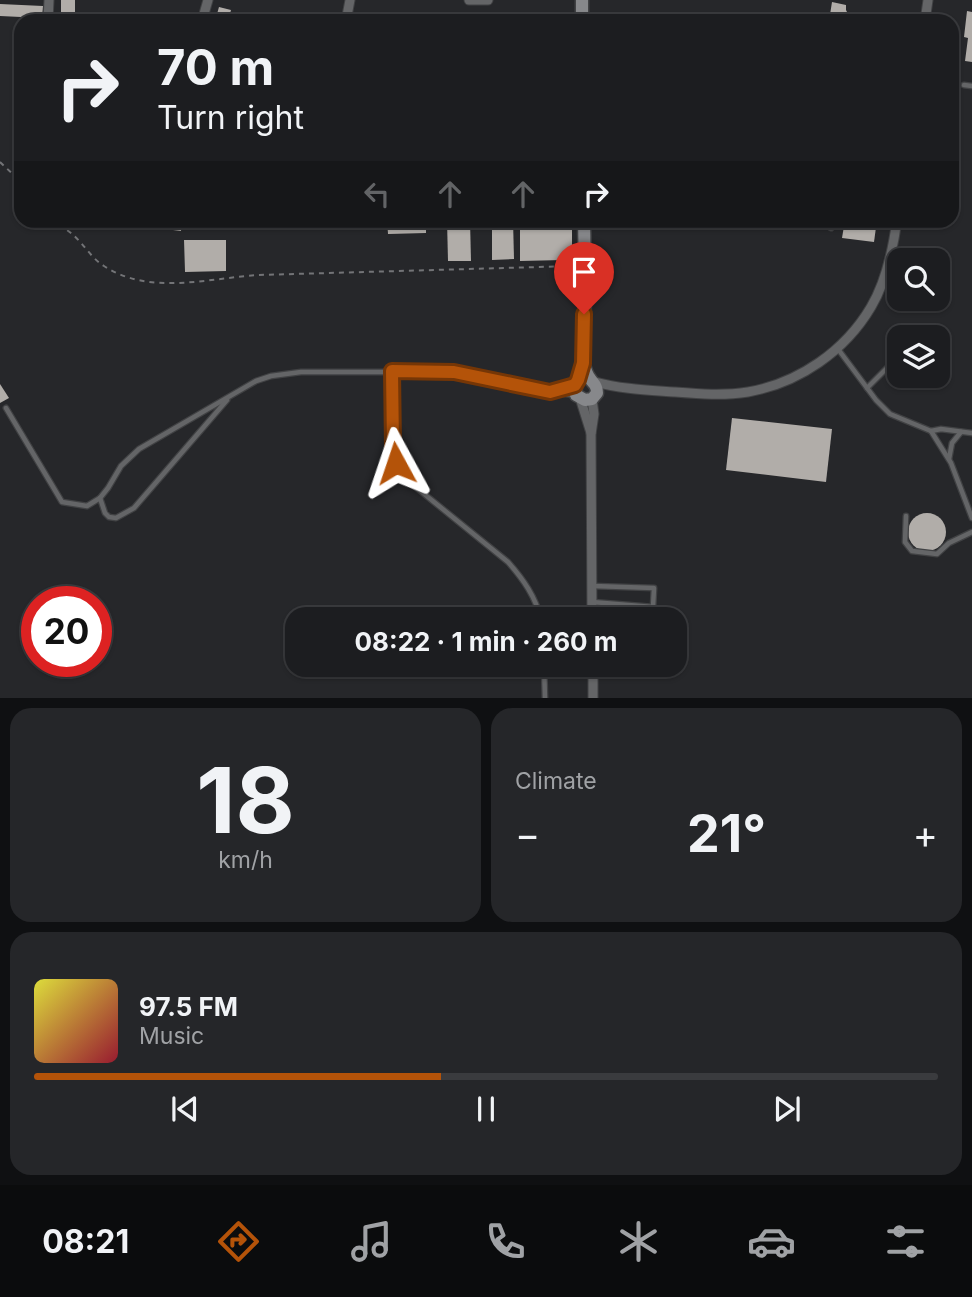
<!DOCTYPE html>
<html lang="en">
<head>
<meta charset="utf-8">
<style>
  body { margin:0; font-family:Inter,sans-serif; background:#252629; color:#f1f3f6; height:100vh; display:flex; flex-direction:column; font-size:26px; white-space:nowrap }
  * { box-sizing:border-box; margin:0 }
  p { font-size:23px; color:#a0a2a5 }
  .icon { flex:none; width:38px; height:38px; fill:none; stroke:currentColor; stroke-width:2; stroke-linecap:round; stroke-linejoin:round }
  .map { position:relative; height:698px; overflow:hidden }
  .panel { display:flex; flex-direction:column; gap:10px; padding:10px; background:#0f1012; flex:1 }
  .panel>* { flex:none }
  .top-card { position:absolute; left:14px; top:14px; width:945px; height:214px; border-radius:21px; box-shadow:0 2px 5px #0004,0 0 0 2px #3a3b3e; background:#1c1d20; color:#f1f3f6; overflow:hidden }
  .fabs { position:absolute; left:887px; top:248px; display:grid; gap:14px }
  .fabs a { display:grid; place-items:center; width:63px; height:63px; border-radius:14px; background:#1c1d20; box-shadow:0 2px 5px #0004,0 0 0 2px #3a3b3e; font-size:35px }
  .speed { position:absolute; left:21px; top:586px; display:flex; gap:14px; font-size:35px; font-weight:700; text-align:center }
  .speed>* { display:grid; place-content:center; width:91px; height:91px; border-radius:50%; background:#1c1d20; box-shadow:0 2px 5px #0004,0 0 0 2px #3a3b3e; line-height:1 }
  .speed .limit { border:10px solid #d22; background:#fff; color:#111 }
  .pin { position:absolute; display:grid; place-items:center; width:60px; height:60px; color:#fff; margin:-72px -30px; border-radius:50% 50% 50% 0; rotate:-45deg; box-shadow:0 0 7px #0007 }
  .pin .icon { rotate:45deg }
  .me { position:absolute; width:77px; margin:-38px; rotate:355deg; stroke-linejoin:round; filter:drop-shadow(0 0 5px #0008) }
  .turn { display:flex; align-items:center; gap:24px; height:147px; padding:0 28px; font-size:32px }
  .turn .icon { width:91px; height:91px; stroke-width:2.5 }
  .turn b { display:block; font-size:49px; line-height:60px }
  .lanes { display:flex; align-items:center; height:66px; padding:0 28px; background:#0003; justify-content:center; gap:35px; direction:ltr }
  .lanes .off { opacity:.35 }
  .big { font-size:52px; font-weight:700; line-height:1.1 }
  .panel .widget { flex:1; display:flex; flex-direction:column; justify-content:center; gap:10px; min-width:0; padding:0 24px; border-radius:21px; background:#252629 }
  .panel .dial { align-items:center; gap:0 }
  .dial b { font-size:91px; line-height:1 }
  .song { display:flex; align-items:center; gap:21px }
  .cover { width:84px; height:84px; border-radius:10px; background:linear-gradient(135deg,hsl(60 70% 55%),hsl(350 70% 35%)) }
  .played { height:7px; border-radius:4px; background:linear-gradient(90deg,#b45309 45%,#3a3b3e 45%) }
  .keys { display:flex; justify-content:space-around; direction:ltr }
  .heat { display:flex; justify-content:space-between; align-items:center; font-size:38px; direction:ltr }
  .panel .tiles { flex:1; display:grid; gap:10px; grid-template-columns:1fr 1fr }
  .widget:last-child { grid-column:span 2 }
  .trip { position:absolute; left:285px; top:607px; width:402px; height:70px; border-radius:21px; background:#1c1d20; box-shadow:0 2px 5px #0004,0 0 0 2px #3a3b3e; font-weight:700; line-height:70px; text-align:center }
  .menu { display:flex; height:112px; justify-content:space-around; align-items:center; background:#0b0c0d; color:#a0a2a5 }
  .menu .icon { width:49px; height:49px }
  .menu .active { color:#b45309 }
  .menu b { font-size:32px; color:#f1f3f6 }
  .map>svg:first-child { display:block }
</style>
</head>
<body>
<div class="map">
<svg width="972" height="699" viewBox="0 0 972 699">
  <rect width="100%" height="100%" fill="#26272a"/>
  <g fill="#b1ada9">
    <rect x="61" y="0" width="14" height="21"/>
    <path d="M832 2 846 5V10L848 14 844 16V21H829Z"/>
    <path d="M0 4 43 6 42 18 0 16Z"/>
    <path d="M219 7 231 10 228 21H215Z"/>
    <path d="M967 11 972 12V62L965 61 968 38 964 37Z"/>
    <path d="M422 17 457 19V21H422Z"/>
    <path d="M149 220H182L181 231 149 227Z"/>
    <rect x="268" y="220" width="23" height="6"/>
    <path d="M387 220H426V233L388 234Z"/>
    <path d="M447 220H470L471 261H448Z"/>
    <path d="M492 220H513L514 259 492 260Z"/>
    <path d="M520 220H563V223H572V253H563V260L520 261Z"/>
    <path d="M845 220H877L874 242 842 238Z"/>
    <path d="M184 240H226V271L185 272Z"/>
    <path d="M0 384 9 398 0 403Z"/>
    <path d="M732 418 832 429 826 482 726 470Z"/>
    <circle cx="927" cy="532" r="19"/>
  </g>
  <g fill="none" stroke-linecap="round" stroke-linejoin="round">
    <g stroke="#414244" stroke-width="7">
      <g id="lane">
        <path d="M887 21 907 17 924 20"/>
        <path d="M964 85 972 86"/>
        <path d="M199 222 201 220"/>
        <path d="M831 228 832 220"/>
        <path d="M838 349 876 400 890 414 931 431 941 429 972 433"/>
        <path d="M392 371C392 403 387 446 402 476L508 562C523 579 536 597 541 620"/>
        <path d="M575 385 550 392 575 395"/>
        <path d="M867 388 888 367"/>
        <path d="M6 408 62 502 87 506 100 498 108 488 121 466 139 449 256 381 271 376 301 372H454L550 392"/>
        <path d="M931 431 951 463 972 518"/>
        <path d="M949 459 952 443 961 432"/>
        <path d="M100 498 105 513 109 517 116 518 134 508 227 400"/>
        <path d="M906 516 905 542 912 551 937 554 949 543 972 532"/>
        <path d="M592 602 653 607 654 588 593 586"/>
        <path d="M544 665 545 699"/>
      </g>
    </g>
    <g stroke="#414244" stroke-width="11">
      <g id="street">
        <path d="M469 0H488"/>
        <path d="M48 21 49 0"/>
        <path d="M202 21 208 0"/>
        <path d="M346 21 350 0"/>
        <path d="M925 21 928 0"/>
        <path d="M595 382C621 389 647 390 674 392 699 394 723 396 748 392 799 383 845 351 871 307 886 282 893 249 897 220"/>
        <path d="M580 398 591 433"/>
        <path d="M592 399 594 414 591 434 592 620"/>
        <path d="M593 665V699"/>
      </g>
    </g>
    <g stroke="#414244" stroke-width="15">
      <g id="secondary">
        <path d="M582 0V21"/>
        <path d="M583 363C585 367 586 373 589 377 593 384 597 384 597 393L592 399 585 400 576 395C573 383 583 372 583 358 586 313 585 266 584 220"/>
      </g>
    </g>
    <g stroke="#737477" stroke-width="2" stroke-dasharray="5 5" stroke-linecap="butt">
      <path d="M0 162 21 182"/>
      <path d="M50 220C58 225 67 229 73 235 84 244 91 258 104 266 150 296 208 278 259 275L574 266"/>
    </g>
    <use href="#lane" stroke="#646567" stroke-width="4.5"/>
    <use href="#street" stroke="#646567" stroke-width="9"/>
    <use href="#secondary" stroke="#87888b" stroke-width="12"/>
  </g>
  <g fill="none" stroke-linecap="round" stroke-linejoin="round">
    <g stroke="#753606" stroke-width="18">
      <path id="route" d="M396 463 393 446 392 371 454 372 550 392 575 385 578 380 583 363 584 314"/>
    </g>
    <use href="#route" stroke="#b45309" stroke-width="12"/>
  </g>
</svg>
<div class="fabs">
<a><svg class="icon" aria-label="search" viewBox="0 0 24 24"><circle cx="10" cy="10" r="6"/><path d="M15 15l6 6"/></svg></a>
<a><svg class="icon" aria-label="layers" viewBox="0 0 24 24"><path d="M12 4l9 5-9 5-9-5zM3 14l9 5 9-5"/></svg></a>
</div>
<div class="speed"><div class="limit">20</div></div>
<div class="pin" style="left:584px;top:314px;background:#d93025"><svg class="icon" aria-label="arrive" viewBox="0 0 24 24"><path d="M6 21V4h12l-3 4 3 4H6"/></svg></div>
<svg class="me" style="left:396px;top:463px" viewBox="-20 -20 40 40"><path d="M0-17L14 15 0 8-14 15z" fill="#b45309" stroke="#fff" stroke-width="4"/></svg>
<div class="trip">08:22 · 1 min · 260 m</div>
<div class="top-card">
<div class="turn"><svg class="icon" aria-label="right" viewBox="0 0 24 24"><path d="M7 20v-9h11M14 6l5 5-5 5"/></svg><div><b>70 m</b>Turn right</div></div>
<div class="lanes"><svg class="icon off" aria-label="left" viewBox="0 0 24 24"><path d="M17 20v-9H6M10 6l-5 5 5 5"/></svg><svg class="icon off" aria-label="ahead" viewBox="0 0 24 24"><path d="M12 20V5M6 11l6-6 6 6"/></svg><svg class="icon off" aria-label="ahead" viewBox="0 0 24 24"><path d="M12 20V5M6 11l6-6 6 6"/></svg><svg class="icon" aria-label="right" viewBox="0 0 24 24"><path d="M7 20v-9h11M14 6l5 5-5 5"/></svg></div>
</div>
</div>
<section class="panel">
<div class="tiles">
<div class="widget dial"><b>18</b><p>km/h</p></div>
<div class="widget"><p>Climate</p>
<div class="heat"><a>−</a><b class="big">21°</b><a>+</a></div>
</div>
<div class="widget">
<div class="song"><i class="cover"></i><div><b>97.5 FM</b><p>Music</p></div></div>
<div class="played"></div>
<div class="keys"><svg class="icon" aria-label="previous" viewBox="0 0 24 24"><path d="M18 5L8 12l10 7zM5 5v14"/></svg><svg class="icon" aria-label="pause" viewBox="0 0 24 24"><path d="M8 5v14M16 5v14"/></svg><svg class="icon" aria-label="next" viewBox="0 0 24 24"><path d="M6 5l10 7-10 7zM19 5v14"/></svg></div>
</div>
</div>
</section>
<nav class="menu">
<b>08:21</b>
<svg class="icon active" aria-label="directions" viewBox="0 0 24 24"><path d="M12 3l9 9-9 9-9-9zM9 14v-3h6M13 9l2 2-2 2"/></svg>
<svg class="icon" aria-label="music" viewBox="0 0 24 24"><path d="M9 18V5l10-2v13"/><circle cx="6" cy="18" r="3"/><circle cx="16" cy="16" r="3"/></svg>
<svg class="icon" aria-label="phone" viewBox="0 0 24 24"><path d="M5 4h4l2 5-3 2q2 4 5 5l2-3 5 2v4C11 20 4 13 5 4z"/></svg>
<svg class="icon" aria-label="climate" viewBox="0 0 24 24"><path d="M12 3v18M4 7l16 10M4 17L20 7"/></svg>
<svg class="icon" aria-label="car" viewBox="0 0 24 24"><path d="M5 17H2v-5l4-1 3-4h7l3 4 3 1v5h-3M9 17h6M6 11h13"/><circle cx="7" cy="17" r="2"/><circle cx="17" cy="17" r="2"/></svg>
<svg class="icon" aria-label="filters" viewBox="0 0 24 24"><path d="M4 7h16M4 17h16"/><circle cx="9" cy="7" r="2"/><circle cx="15" cy="17" r="2"/></svg>
</nav>
</body>
</html>
